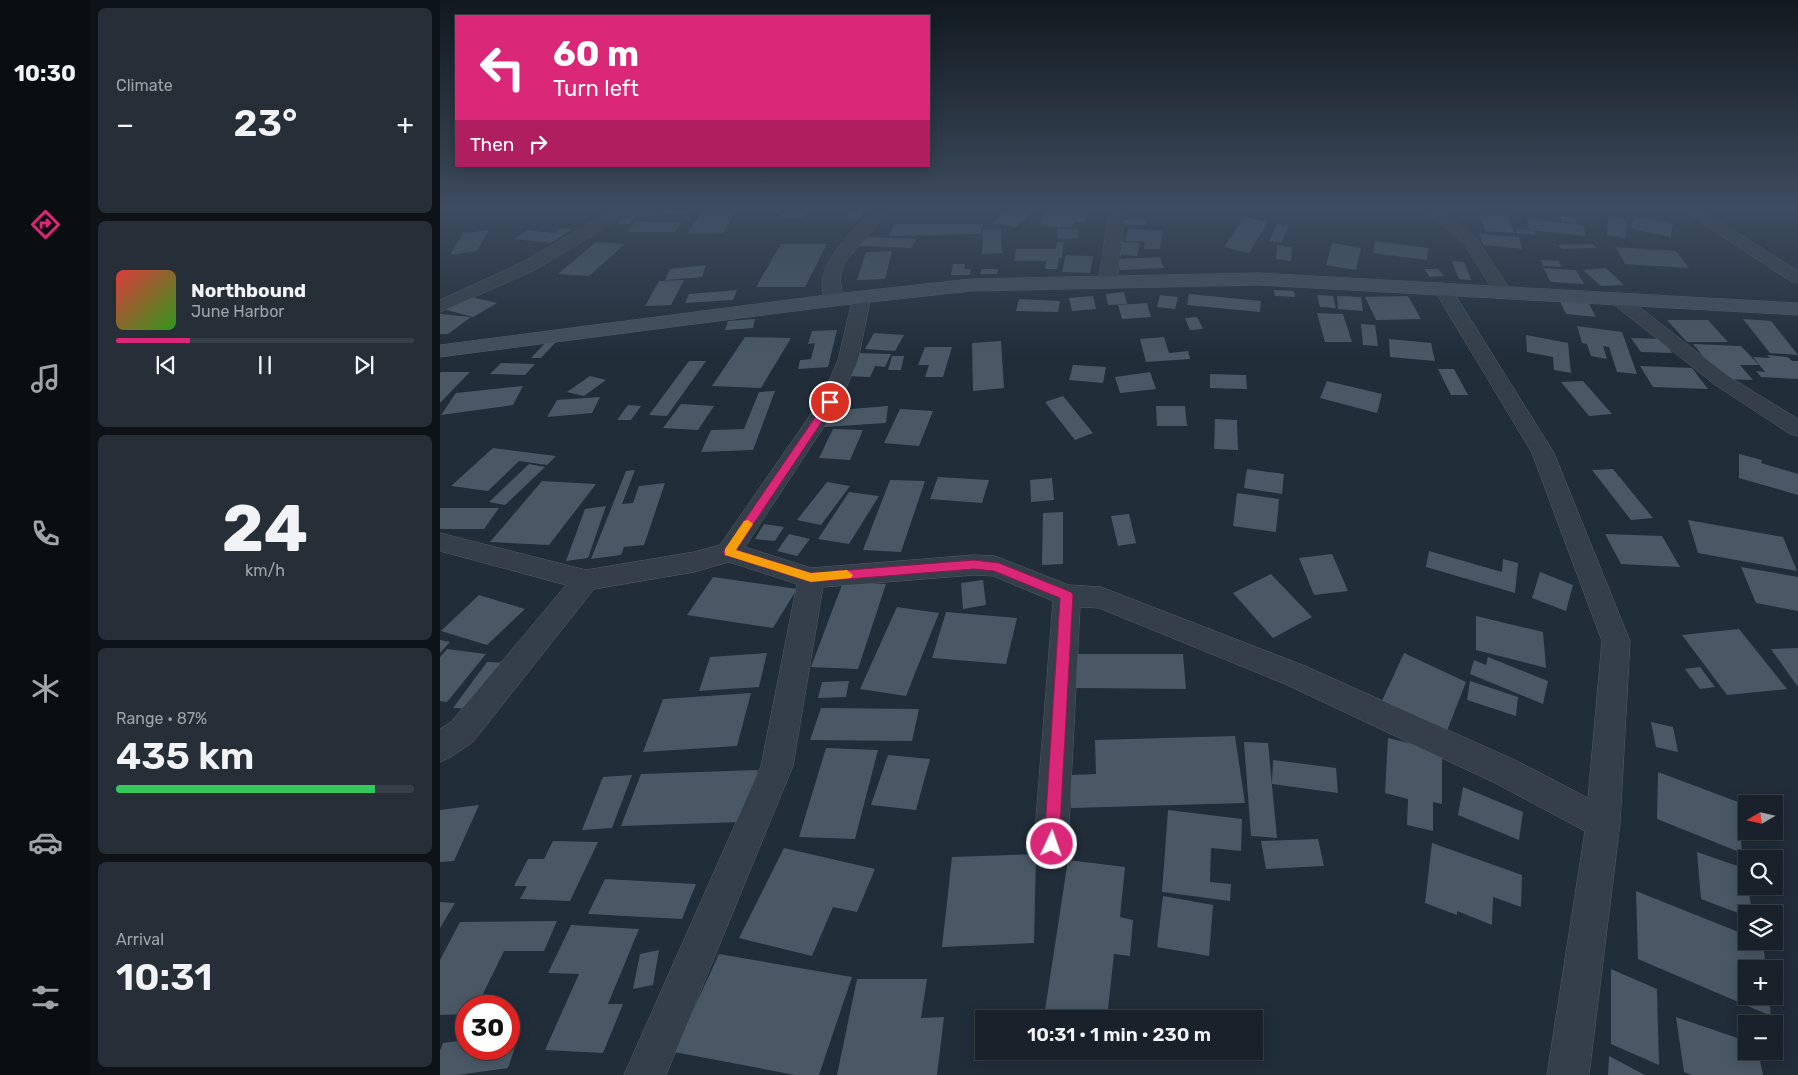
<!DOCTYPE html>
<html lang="en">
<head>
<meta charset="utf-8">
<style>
  body { margin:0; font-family:Rubik,sans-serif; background:#262f37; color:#f1f3f6; height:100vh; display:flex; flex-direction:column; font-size:19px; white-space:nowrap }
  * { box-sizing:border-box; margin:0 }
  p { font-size:16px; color:#9fa4a9 }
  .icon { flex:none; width:28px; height:28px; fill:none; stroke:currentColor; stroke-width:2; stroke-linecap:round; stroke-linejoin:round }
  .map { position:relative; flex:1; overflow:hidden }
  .side { display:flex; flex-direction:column; gap:8px; padding:8px; background:#0e1318; width:350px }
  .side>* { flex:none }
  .hud { position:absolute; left:15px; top:15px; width:475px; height:152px; border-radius:0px; box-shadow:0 2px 12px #0003,0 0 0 1px #373f47; background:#db2777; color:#fff; overflow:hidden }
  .needle { width:32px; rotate:261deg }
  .tools { position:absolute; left:1298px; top:795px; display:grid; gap:10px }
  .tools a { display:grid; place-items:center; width:45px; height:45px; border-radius:0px; background:#19222b; box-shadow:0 2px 12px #0003,0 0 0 1px #373f47; font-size:25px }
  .speed { position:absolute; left:15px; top:995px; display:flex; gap:10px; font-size:25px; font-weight:700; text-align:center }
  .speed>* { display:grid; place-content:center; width:65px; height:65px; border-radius:50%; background:#19222b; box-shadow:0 2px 12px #0003,0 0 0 1px #373f47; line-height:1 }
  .speed .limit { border:8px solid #d22; background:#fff; color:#111 }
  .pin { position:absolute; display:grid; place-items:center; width:42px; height:42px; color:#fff; margin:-21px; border:2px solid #fff; border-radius:50%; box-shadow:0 1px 5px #0007 }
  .me { position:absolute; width:55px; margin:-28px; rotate:3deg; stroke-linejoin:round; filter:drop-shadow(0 0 4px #0008) }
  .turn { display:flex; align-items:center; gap:18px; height:105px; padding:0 15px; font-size:22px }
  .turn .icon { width:65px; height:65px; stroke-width:2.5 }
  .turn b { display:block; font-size:35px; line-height:42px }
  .then { display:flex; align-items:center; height:48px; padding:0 15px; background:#0003; gap:10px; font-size:19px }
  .big { font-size:38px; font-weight:600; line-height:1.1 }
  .side .tile { flex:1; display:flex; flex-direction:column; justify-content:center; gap:8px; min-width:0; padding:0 18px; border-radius:8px; background:#262f37 }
  .side .dial { align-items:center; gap:0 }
  .dial b { font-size:65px; line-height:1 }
  .song { display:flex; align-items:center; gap:15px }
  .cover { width:60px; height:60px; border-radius:8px; background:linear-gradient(135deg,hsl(0 70% 55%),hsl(110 70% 35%)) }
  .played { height:5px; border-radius:2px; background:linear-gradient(90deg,#db2777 25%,#373f47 25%) }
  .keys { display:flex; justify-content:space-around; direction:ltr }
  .heat { display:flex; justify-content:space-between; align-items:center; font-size:28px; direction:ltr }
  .charge { height:8px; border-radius:4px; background:linear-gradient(90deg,#34c759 87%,#373f47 0) }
  .trip { position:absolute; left:535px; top:1010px; width:288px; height:50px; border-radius:0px; background:#19222b; box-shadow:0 2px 12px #0003,0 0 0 1px #373f47; font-weight:600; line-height:50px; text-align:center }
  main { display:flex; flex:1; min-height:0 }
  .menu { display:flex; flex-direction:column; width:90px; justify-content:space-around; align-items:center; background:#0a0e11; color:#9fa4a9 }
  .menu .icon { width:35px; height:35px }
  .menu .on { color:#db2777 }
  .menu b { font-size:22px; color:#f1f3f6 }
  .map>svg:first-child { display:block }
</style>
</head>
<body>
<main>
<nav class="menu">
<b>10:30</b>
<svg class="icon on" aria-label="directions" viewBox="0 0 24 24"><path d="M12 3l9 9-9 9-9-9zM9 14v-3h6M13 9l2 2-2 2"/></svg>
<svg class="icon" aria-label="music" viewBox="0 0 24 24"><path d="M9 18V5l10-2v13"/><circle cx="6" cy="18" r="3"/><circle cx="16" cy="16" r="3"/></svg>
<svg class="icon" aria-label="phone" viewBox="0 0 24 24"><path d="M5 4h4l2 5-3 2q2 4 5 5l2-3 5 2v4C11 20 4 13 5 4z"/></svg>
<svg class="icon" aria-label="climate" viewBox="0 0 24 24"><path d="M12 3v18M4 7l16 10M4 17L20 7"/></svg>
<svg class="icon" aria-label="car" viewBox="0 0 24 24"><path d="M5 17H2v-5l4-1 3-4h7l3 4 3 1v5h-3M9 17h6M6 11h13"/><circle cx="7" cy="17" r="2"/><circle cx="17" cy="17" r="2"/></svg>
<svg class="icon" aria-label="filters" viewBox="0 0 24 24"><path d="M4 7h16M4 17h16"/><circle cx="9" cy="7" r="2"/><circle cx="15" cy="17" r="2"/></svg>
</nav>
<section class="side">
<div class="tile"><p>Climate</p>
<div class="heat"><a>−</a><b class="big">23°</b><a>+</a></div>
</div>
<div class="tile">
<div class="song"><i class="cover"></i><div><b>Northbound</b><p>June Harbor</p></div></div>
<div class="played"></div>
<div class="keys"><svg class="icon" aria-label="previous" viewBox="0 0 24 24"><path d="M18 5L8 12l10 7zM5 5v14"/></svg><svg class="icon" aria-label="pause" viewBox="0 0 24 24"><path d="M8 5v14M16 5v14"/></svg><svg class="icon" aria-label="next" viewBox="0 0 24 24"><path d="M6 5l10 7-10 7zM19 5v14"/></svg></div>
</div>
<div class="tile dial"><b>24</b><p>km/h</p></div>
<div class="tile"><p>Range · 87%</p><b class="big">435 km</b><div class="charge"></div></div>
<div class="tile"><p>Arrival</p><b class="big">10:31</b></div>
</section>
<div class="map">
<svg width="1358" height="1075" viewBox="0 0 1358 1075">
  <rect width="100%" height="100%" fill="#212d39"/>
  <g fill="#4a5865">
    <path d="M265 206H286L284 210 297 209 283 233 247 234Z"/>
    <path d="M328 206H344L338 214 322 212Z"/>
    <path d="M349 206H373L362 219 339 217Z"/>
    <path d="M413 206H426L419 220H406Z"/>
    <path d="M570 206H598L576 227 552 223Z"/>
    <path d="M694 208 715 209 714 214 692 213Z"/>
    <path d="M606 209 648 211 645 223 634 222 632 228 600 226Z"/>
    <path d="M1038 212 1066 214 1075 233 1046 231Z"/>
    <path d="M1121 215 1136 217V224L1121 221Z"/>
    <path d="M197 216 190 224H177L183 217Z"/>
    <path d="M1168 216 1187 219 1186 238 1167 235Z"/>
    <path d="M1194 216 1233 224 1231 237 1191 229Z"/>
    <path d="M804 217 828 222 809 253 784 247Z"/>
    <path d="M1087 219 1143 225 1146 236 1089 230Z"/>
    <rect x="684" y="220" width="22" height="5"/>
    <path d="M195 222H242L235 232H187Z"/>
    <path d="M454 224H543L541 234 449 236Z"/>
    <path d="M837 224 849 226 841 243 829 241Z"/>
    <path d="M122 228 132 229 111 243 74 239 88 230 114 233Z"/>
    <path d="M561 229 562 253 542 254 543 230Z"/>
    <path d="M617 229H637L639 238 618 239Z"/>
    <path d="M688 229 723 231 720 249H704L705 241H685Z"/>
    <path d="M1076 229 1095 231 1096 235 1077 233Z"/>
    <path d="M49 230 37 251 10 255 23 233Z"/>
    <path d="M1040 234 1079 237 1082 249 1043 245Z"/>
    <path d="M425 237 477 239 471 248 419 246Z"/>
    <path d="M935 241 988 248 987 260 933 253Z"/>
    <path d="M156 242 185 244 149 276 118 274Z"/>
    <path d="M617 242H624L622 258H619L617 269H605L606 261H574L576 249H616Z"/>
    <path d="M681 242 700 243 697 256 677 254Z"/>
    <path d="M892 243 921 248 916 270 886 265Z"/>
    <path d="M341 244H387L365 287H316Z"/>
    <path d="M1153 244 1157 248 1122 249 1118 245Z"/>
    <path d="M837 245 852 247 851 261 836 259Z"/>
    <path d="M1175 247 1236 251 1249 268 1185 264Z"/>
    <path d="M452 251 445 279 417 280 426 252Z"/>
    <path d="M626 255 653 256 650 273 622 272Z"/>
    <path d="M720 257 724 268 680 270 677 259Z"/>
    <path d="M1101 260 1119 261 1121 267 1103 266Z"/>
    <path d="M1012 261 1024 262 1031 280 1019 279Z"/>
    <path d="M513 264H525L524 269H531L530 275H511Z"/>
    <path d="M266 265 262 277 225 280 230 269Z"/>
    <path d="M1103 268 1136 270 1144 284 1111 282Z"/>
    <path d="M1166 268 1184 285 1161 286 1143 270Z"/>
    <path d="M542 269H558L557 274H540Z"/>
    <path d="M984 269H998L1004 276 990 277Z"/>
    <path d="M244 280 231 305 205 306 219 281Z"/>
    <path d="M297 290 293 300 245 303 249 294Z"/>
    <path d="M834 290 854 291 855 297 835 296Z"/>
    <path d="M684 292 687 304 668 305 666 294Z"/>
    <path d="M749 294 821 301 820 312 747 305Z"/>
    <path d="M720 295 738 297 735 309 717 307Z"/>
    <path d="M877 295 893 296 896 308 880 307Z"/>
    <path d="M27 296 57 303 33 317 3 309Z"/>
    <path d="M653 296 656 309 632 311 629 298Z"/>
    <path d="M897 296 921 297 923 311 898 309Z"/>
    <path d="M968 296 981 319 936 320 925 297Z"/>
    <path d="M579 299 620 301 618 312 576 311Z"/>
    <path d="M1120 301 1149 304 1156 317 1126 314Z"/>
    <path d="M707 303 711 317 682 319 678 305Z"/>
    <path d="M877 313 903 314 912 342H885Z"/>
    <path d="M0 314 31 317 8 334H0Z"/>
    <path d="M757 317 763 329 750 330 745 318Z"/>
    <path d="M315 319 313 328 285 330 288 321Z"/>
    <path d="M1303 319 1331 321 1358 355 1330 353Z"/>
    <path d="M1227 320H1268L1288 342H1247Z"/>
    <path d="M921 324 935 325 938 346 923 345Z"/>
    <path d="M1137 326 1182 332 1197 374 1177 372 1169 347 1163 346 1167 359 1151 356 1147 344 1142 343Z"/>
    <path d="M397 330 388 367 358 369 360 360 371 359 375 343 368 344 372 331Z"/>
    <path d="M434 333 464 335 455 351 425 349Z"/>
    <path d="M1086 335 1128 343 1131 373 1114 370 1113 357 1087 352Z"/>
    <path d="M305 337 351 338 321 388 272 386Z"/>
    <path d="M724 337 729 353 748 351 750 359 706 362 700 339Z"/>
    <path d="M1191 338 1222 339 1232 353 1201 352Z"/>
    <path d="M949 339 991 343 995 361 950 357Z"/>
    <path d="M107 341 116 342 101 358H91Z"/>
    <path d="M561 341 564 388 533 391 532 343Z"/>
    <path d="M1253 344 1301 346 1319 365H1300L1313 380 1282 379Z"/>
    <path d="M485 347H512L503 377H485L489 365H478Z"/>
    <path d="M417 353 451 354 445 367 435 366 430 377 406 376Z"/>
    <path d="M1327 355 1348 357 1352 361H1358V379L1321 377 1316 371 1325 372 1313 357 1330 358Z"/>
    <path d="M452 356H464L461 370H448Z"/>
    <path d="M249 361H266L227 416 209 415Z"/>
    <path d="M61 363 95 364 85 375 50 374Z"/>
    <path d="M633 365 666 367 663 383 629 380Z"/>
    <path d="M1200 366 1252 368 1268 389 1213 387Z"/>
    <path d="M998 369H1014L1028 395H1011Z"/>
    <path d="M1 372H30L0 403V373Z"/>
    <path d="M710 372 716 389 680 393 675 377Z"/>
    <path d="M770 374 806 375 807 389 770 388Z"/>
    <path d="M150 376 166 380 144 396 127 392Z"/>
    <path d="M887 381 942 394 937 413 880 398Z"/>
    <path d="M1143 381 1172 414 1149 416 1121 382Z"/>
    <path d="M83 386 73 405 1 415 16 393Z"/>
    <path d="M335 391 313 450 261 452 271 430 304 429 319 392Z"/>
    <path d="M623 396 653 433 635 440 605 402Z"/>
    <path d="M160 397 152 413 107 417 117 400Z"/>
    <path d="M241 404 274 406 258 430 223 428Z"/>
    <path d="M188 405 201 406 191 420H177Z"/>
    <path d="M448 406 446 423 384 427 387 411Z"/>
    <path d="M716 406H745L747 426H717Z"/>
    <path d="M460 409 493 411 479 446 444 443Z"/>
    <path d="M775 419 797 420 798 450 774 449Z"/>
    <path d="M393 429 423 430 410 460 379 458Z"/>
    <path d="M53 448 116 456 107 465 79 461 48 491 11 486Z"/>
    <path d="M1299 454 1322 460 1321 463 1358 474V495L1299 478Z"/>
    <path d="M89 464 105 467 65 505 49 502Z"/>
    <path d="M807 469 844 474 842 494 804 488Z"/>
    <path d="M1173 469 1213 518 1191 520 1152 470Z"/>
    <path d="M195 470 182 504 193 503 199 486 225 483 204 545 184 547 181 555 151 559 186 471Z"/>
    <path d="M498 477 549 480 542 503 490 499Z"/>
    <path d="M612 478 614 500 591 502 590 480Z"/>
    <path d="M450 480 485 481 461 552 423 550Z"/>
    <path d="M102 481 156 484 109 545 50 542Z"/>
    <path d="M387 482 410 486 381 525 357 520Z"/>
    <path d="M409 492 439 496 409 544 378 539Z"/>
    <path d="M797 493 839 499 836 532 793 526Z"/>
    <path d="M166 506 148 558 126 561 145 509Z"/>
    <path d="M0 508H59L44 529H0Z"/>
    <path d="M623 512V564L602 565 603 513Z"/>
    <path d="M689 514 696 543 678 546 671 516Z"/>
    <path d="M1248 520 1343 537 1357 571 1258 553Z"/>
    <path d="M324 524 344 527 335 541 315 539Z"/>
    <path d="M349 534 370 539 357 556 337 551Z"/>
    <path d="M1165 534 1222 536 1240 567 1181 564Z"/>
    <path d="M989 551 1062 572 1063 559 1078 563 1075 593 986 567Z"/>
    <path d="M892 554 908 591 874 595 859 558Z"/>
    <path d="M1301 567 1358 577V611L1316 603Z"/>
    <path d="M1100 572 1133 585 1126 611 1092 598Z"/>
    <path d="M831 574 872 617 833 638 793 593Z"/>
    <path d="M273 577 357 589 333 628 247 615Z"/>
    <path d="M543 580 546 605 523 609 521 583Z"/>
    <path d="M403 582 446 584 418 669 371 667Z"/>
    <path d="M39 595 85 609 47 645 1 631Z"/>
    <path d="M457 607 499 613 466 696 420 689Z"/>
    <path d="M506 612 577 618 566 664 492 658Z"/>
    <path d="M1036 616 1103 632 1106 668 1036 650Z"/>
    <path d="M1299 629 1347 689 1287 695 1242 635Z"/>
    <path d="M0 640 10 642 0 653Z"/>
    <path d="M1358 648V687L1331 649Z"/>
    <path d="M7 649 46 654 7 702 0 701V657Z"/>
    <path d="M327 653 319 687 259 691 270 657Z"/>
    <path d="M964 653 1026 682 1005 736 941 703Z"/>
    <path d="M637 654H743L746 689 636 688Z"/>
    <path d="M1048 657 1108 681 1103 704 1030 674 1034 660 1046 665Z"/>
    <path d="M47 662 69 663 35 709 13 708Z"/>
    <path d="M1260 667 1275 687 1260 689 1245 669Z"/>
    <path d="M409 681 406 697 378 698 382 682Z"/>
    <path d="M1030 681 1078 697 1076 716 1027 700Z"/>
    <path d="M311 693 297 746 203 752 223 699Z"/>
    <path d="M381 708 479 709 472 741 370 740Z"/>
    <path d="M1211 722 1233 727 1238 752 1216 747Z"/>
    <path d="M795 736 805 803 631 808V775L656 774 655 740Z"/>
    <path d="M948 738 1002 751V804L993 802V831L967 825 968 799 945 793Z"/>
    <path d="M804 742 828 743 837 838 811 836Z"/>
    <path d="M386 748 438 750 415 839 359 837Z"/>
    <path d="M448 755 490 759 476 810 431 805Z"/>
    <path d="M833 760 896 768 898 793 832 784Z"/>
    <path d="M318 770 303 822 181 826 201 774Z"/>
    <path d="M1218 772 1298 802 1302 853 1217 819Z"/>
    <path d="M192 775 172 828 142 830 163 777Z"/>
    <path d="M1023 787 1083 812 1079 840 1018 815Z"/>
    <path d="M39 805 14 861 0 862V810Z"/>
    <path d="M728 810 802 819 801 851 771 848 770 882 791 884 790 901 722 892Z"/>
    <path d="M878 839 884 866 826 869 821 841Z"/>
    <path d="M113 841 158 842 130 901 80 899 87 886H74L88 859H104Z"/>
    <path d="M992 843 1082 875 1081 907 1053 897 1052 925 1017 911V915L985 903Z"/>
    <path d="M344 848 435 869 417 912 393 907 372 956 299 938Z"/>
    <path d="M1257 852 1306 869 1312 914H1306V916L1261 899Z"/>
    <path d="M596 854 594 943 502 947 512 857Z"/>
    <path d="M628 860 685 867 680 917 693 920 690 956 674 954 667 1018 605 1010Z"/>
    <path d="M165 879 256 884 242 919 148 914Z"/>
    <path d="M1196 891 1306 935V941L1323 942 1326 969H1306V996H1329L1331 1016 1198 959Z"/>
    <path d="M723 896 773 905 769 956 717 947Z"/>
    <path d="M0 902 15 903 0 928Z"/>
    <path d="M117 921 104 951H64L37 1006H26V1014L0 1015V960L20 922Z"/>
    <path d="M131 925 199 929 168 1004H183L163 1053 105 1050 139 974 108 973Z"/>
    <path d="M219 950 213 985 193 989 200 954Z"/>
    <path d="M279 954 412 977 379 1075H355L234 1052Z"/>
    <path d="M1171 969 1217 989 1219 1065 1171 1044Z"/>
    <path d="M417 979H487L481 1018 504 1017 497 1075H397Z"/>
    <path d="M1236 1017 1306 1041V1051H1318L1323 1075H1252L1244 1072Z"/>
    <path d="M80 1032 68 1068 18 1075H0V1051L3 1043 26 1040V1049H69V1034Z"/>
    <path d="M1169 1056 1205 1075H1168Z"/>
  </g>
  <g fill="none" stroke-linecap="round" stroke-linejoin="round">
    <g stroke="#535d67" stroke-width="1">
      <g id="street">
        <path d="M179 206H259L252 211 180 219 95 270 0 312V300L83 262Z"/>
        <path d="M437 206H453L405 262 400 277 403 300 400 304H388C365 270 416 228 437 206Z"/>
        <path d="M670 206H686L677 281 674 285H662L659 281Z"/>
        <path d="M980 206H997L1037 239 1071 291 1068 295H1056L1025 245Z"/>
        <path d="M1237 206H1255L1358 271V283L1352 282Z"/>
        <path d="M1002 283 1008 284 1011 288 1114 453 1190 641 1180 823 1149 1075H1107L1145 831 1055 783 845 684 659 608 640 607 628 844 623 856 611 861 599 856 594 844 613 601 553 576 534 575 383 587 353 766 226 1075H184L321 766 357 584 289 562 254 572 154 589 33 742 11 757 0 762V729L11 722 126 585 0 551V533L146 570 254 552 280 545 380 401 398 360 413 297 416 293H428L431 297 418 360 400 402 305 547 371 568 534 555 555 556 629 585 661 587 865 666 1077 761 1148 798 1162 641 1092 453 993 288 996 284Z"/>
        <path d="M1178 294 1184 295 1288 376 1358 419V436L1350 434 1274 384 1172 303 1169 299 1172 295Z"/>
      </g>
    </g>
    <g stroke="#535d67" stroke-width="1">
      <path id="secondary" d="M819 273 1358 303V315L819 285 531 291 394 306 0 357V345L394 294 531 279Z"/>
    </g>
    <use href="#street" fill="#353f49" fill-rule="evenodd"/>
    <use href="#secondary" fill="#434f5c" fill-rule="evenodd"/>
  </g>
  <linearGradient id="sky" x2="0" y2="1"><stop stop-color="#12191f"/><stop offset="0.58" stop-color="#3d4c5f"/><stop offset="1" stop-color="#3d4c5f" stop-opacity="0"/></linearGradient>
  <rect width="1358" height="357" fill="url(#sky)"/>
  <path fill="#db2777" stroke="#8e194d" d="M390 399 395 402 296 550 371 573 534 560 559 563 631 592 633 595 619 844 617 850 612 852 606 850 604 844 620 598 554 571 534 569 371 582 285 555 283 552 387 400Z"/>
  <path fill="#f59e0b" d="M308 520 313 524 296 550 371 573 407 570 413 575 411 578 371 582 285 555V549L304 521Z"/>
</svg>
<div class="tools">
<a><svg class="needle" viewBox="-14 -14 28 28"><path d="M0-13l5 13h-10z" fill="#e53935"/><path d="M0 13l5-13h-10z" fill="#9fa4a9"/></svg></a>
<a><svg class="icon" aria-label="search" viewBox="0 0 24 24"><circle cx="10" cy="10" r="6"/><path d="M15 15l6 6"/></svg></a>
<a><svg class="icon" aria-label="layers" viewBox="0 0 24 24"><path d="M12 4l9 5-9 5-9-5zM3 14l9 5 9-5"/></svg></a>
<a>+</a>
<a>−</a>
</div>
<div class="speed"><div class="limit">30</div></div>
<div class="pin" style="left:390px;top:402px;background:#d93025"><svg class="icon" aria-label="arrive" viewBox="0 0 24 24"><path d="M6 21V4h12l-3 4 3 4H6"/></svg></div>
<svg class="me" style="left:612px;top:844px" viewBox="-20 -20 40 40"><circle r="17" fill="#db2777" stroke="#fff" stroke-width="3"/><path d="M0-11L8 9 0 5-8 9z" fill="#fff"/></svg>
<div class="trip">10:31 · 1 min · 230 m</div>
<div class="hud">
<div class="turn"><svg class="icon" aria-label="left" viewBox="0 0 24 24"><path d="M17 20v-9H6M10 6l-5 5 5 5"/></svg><div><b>60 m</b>Turn left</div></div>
<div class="then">Then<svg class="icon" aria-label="right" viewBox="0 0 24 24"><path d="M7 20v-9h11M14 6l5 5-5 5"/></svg></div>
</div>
</div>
</main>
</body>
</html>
